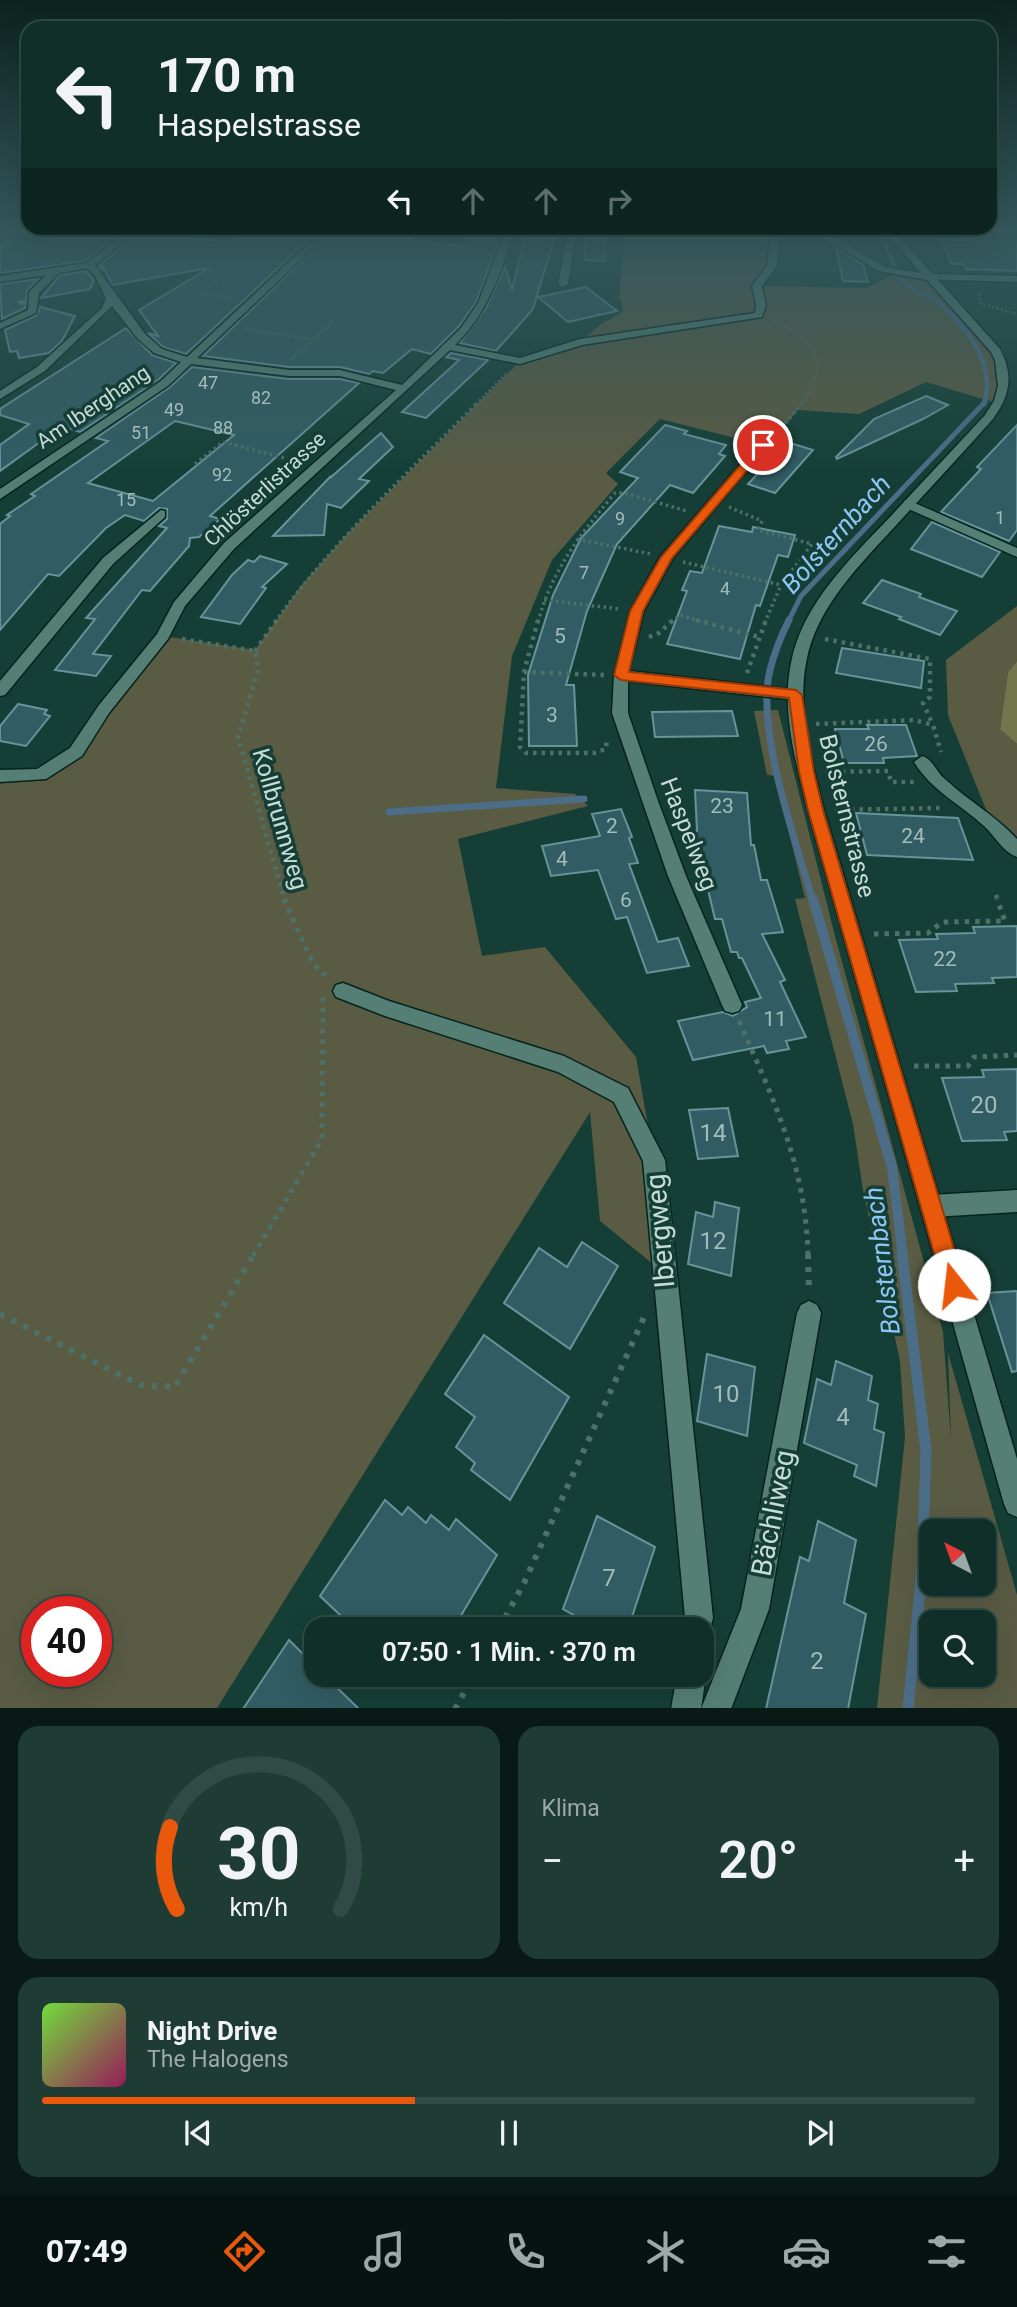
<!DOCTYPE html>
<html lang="de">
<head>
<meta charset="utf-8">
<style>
  body { margin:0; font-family:Roboto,sans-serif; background:#1e3b34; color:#f1f3f6; height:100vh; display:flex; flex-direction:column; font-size:26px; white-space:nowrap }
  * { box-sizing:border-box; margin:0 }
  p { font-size:23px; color:#9ca9a8 }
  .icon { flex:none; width:38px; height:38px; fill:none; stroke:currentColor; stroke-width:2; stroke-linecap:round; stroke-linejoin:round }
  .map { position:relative; height:1708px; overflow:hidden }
  .drawer { display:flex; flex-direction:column; gap:18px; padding:18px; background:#091a16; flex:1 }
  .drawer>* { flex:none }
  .banner { position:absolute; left:21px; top:21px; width:976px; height:214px; border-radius:21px; box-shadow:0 7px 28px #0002,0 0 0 2px #304a45; background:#102f28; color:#f1f3f6; overflow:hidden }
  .needle { width:46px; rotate:319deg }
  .buttons { position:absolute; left:919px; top:1519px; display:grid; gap:14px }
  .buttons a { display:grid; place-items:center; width:77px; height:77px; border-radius:14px; background:#102f28; box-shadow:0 7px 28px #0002,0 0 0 2px #304a45; font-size:35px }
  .speed { position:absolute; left:21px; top:1596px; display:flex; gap:14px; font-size:35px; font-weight:700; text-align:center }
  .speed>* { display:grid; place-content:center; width:91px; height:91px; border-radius:50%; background:#102f28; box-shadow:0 7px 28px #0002,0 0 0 2px #304a45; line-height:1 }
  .speed .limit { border:10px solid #d22; background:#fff; color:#111 }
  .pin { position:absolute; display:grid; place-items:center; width:60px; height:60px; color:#fff; margin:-30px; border:4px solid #fff; border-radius:50%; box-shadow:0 2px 7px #0007 }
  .me { position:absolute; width:77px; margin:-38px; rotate:344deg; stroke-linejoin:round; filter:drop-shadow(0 0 5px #0008) }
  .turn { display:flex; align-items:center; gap:24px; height:147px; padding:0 21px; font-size:32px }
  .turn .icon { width:91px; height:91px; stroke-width:2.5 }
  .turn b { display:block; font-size:49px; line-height:60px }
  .lanes { display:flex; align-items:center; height:66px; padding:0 21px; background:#0003; justify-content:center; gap:35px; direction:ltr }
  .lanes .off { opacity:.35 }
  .big { font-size:52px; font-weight:600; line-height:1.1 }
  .drawer .card { flex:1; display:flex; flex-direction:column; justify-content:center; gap:10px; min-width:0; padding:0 24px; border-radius:21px; background:#1e3b34 }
  .drawer .dial { align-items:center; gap:0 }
  .dial svg { height:182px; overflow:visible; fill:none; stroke:#304a45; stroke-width:7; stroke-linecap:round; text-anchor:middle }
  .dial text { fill:#f1f3f6; stroke:none }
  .song { display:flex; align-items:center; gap:21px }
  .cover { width:84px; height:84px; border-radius:10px; background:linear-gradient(135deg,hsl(100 70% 55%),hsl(330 70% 35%)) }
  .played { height:7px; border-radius:4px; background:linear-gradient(90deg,#ea580c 40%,#304a45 40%) }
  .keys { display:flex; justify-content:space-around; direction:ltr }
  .heat { display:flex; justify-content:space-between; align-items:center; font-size:38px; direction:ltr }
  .drawer .tiles { flex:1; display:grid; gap:18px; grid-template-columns:1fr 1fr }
  .card:last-child { grid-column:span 2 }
  .trip { position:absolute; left:304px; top:1617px; width:410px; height:70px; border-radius:21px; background:#102f28; box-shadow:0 7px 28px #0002,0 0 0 2px #304a45; font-weight:600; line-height:70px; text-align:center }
  .tab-bar { display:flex; height:112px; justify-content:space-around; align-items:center; background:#061310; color:#9ca9a8 }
  .tab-bar .icon { width:49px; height:49px }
  .tab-bar .selected { color:#ea580c }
  .tab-bar b { font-size:32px; color:#f1f3f6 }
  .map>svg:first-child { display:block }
</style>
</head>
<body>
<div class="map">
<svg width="1017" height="1709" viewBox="0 0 1017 1709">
  <rect width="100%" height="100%" fill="#153f36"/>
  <g fill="#5a5b43" fill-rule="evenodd">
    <path d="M626 232H775L772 266 758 286 866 288 896 273 929 277 996 351 1000 404 926 382 859 414 798 410 778 434 763 445 660 419 606 473 618 484 552 560 512 656 496 788 575 794 588 806 458 839 482 956 545 947 636 1057 654 1160 664 1273 600 1221 590 1112 217 1708H0V776L40 775 76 752 163 636 255 650 301 586 348 533 520 361 580 342 601 324 623 312 620 290ZM37 1612H96V1671H37Z"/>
    <path d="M1017 606V661L1008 672 1000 728 1017 744V850L991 822 948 715 946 660Z"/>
    <path d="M778 710 836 940 943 1332 951 1440 948 1353 1017 1595V1708H877L905 1437 900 1361 863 1190 853 1124 795 899 805 898 775 776 767 775 754 711ZM931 1531H984V1584H931ZM931 1622H984V1675H931Z"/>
  </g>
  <path fill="#73754d" d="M1017 661V744L1000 729 1008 672Z"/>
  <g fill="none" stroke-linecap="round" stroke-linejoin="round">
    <path stroke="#4b6d88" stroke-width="4.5" d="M880 232C886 245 897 276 906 285 913 292 927 293 935 300 966 325 997 364 984 404"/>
    <path stroke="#4b6d88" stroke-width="5" d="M788 622 801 596 985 402"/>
    <g stroke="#4b6d88" stroke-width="7">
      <path d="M789 620C781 636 774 654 770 670 755 729 796 842 813 901"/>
      <path d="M389 812 584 799"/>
    </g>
    <path stroke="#4b6d88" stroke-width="10" d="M813 899 892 1168 903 1256"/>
    <path stroke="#4b6d88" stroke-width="11" d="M902 1254 926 1451 922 1570 908 1709"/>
  </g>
  <g fill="#315c63" stroke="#67939a" stroke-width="2" fill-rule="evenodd">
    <path d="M20 232H89L113 239 85 261 0 273V246Z"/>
    <path d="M140 232H182L176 237 233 243 243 232H317L186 354 163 347 148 333 158 336 139 310 209 268 113 285 102 266 101 269 99 266Z"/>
    <path d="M332 232H376L375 235 412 237 409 241 468 247 464 232H492L497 246 476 302 459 326 431 354 412 349 383 373 373 371 369 374 340 367H289L203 356Z"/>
    <path d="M585 233H604L605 261 585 260Z"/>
    <path d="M526 235 555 236 533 309 496 351 460 343 486 308 505 267 512 289Z"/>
    <path d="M941 240 1017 242V271L966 269 963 264H952Z"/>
    <path d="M836 248 863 265 868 282 843 281Z"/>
    <path d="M86 271 94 281 90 289 41 298 60 275Z"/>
    <path d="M38 279 27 290 26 301 18 302 26 304 25 308 2 319 0 284Z"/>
    <path d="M586 287 617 311 568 322 538 297Z"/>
    <path d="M40 307 75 316 62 341 49 353 19 358 17 351 10 352 5 330 37 315Z"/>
    <path d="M126 328 152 355 176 363 159 379 80 432 62 426 0 471V445L29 424 0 415V409Z"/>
    <path d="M451 353 488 360 426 418 402 412 459 360 446 357Z"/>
    <path d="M192 367 289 379H340L359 383 210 516 220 519 199 537 190 538 189 546 150 591 142 590 93 654 111 656 96 676 55 670 95 619 86 618 167 528 159 526 167 519V509L159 508 144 521 125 515 106 528 59 576 48 574 0 630V524L10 516 7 515 35 496 31 494 108 441 96 438 170 387ZM175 421 234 435 153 501 88 483Z"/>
    <path d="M926 396 948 405 923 419 837 459 836 457 874 419Z"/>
    <path d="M665 425 687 431 684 434 726 445 719 454 725 456 693 493 670 485 617 544 587 611 566 685H574L577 746H529L528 675 553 595 581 538 638 478 620 472Z"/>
    <path d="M1017 425V530L1009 541 941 512 981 469 977 467Z"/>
    <path d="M381 433 393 447 359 479 369 481 341 508 327 504 324 535 273 536 331 476 330 478Z"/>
    <path d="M787 442 813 450 775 493 748 484Z"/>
    <path d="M932 522 1000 552 982 577 911 549Z"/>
    <path d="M719 526 752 532 753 527 795 535 788 557 778 555 760 606 756 605 740 659 667 644 687 591 682 590 690 571 702 573Z"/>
    <path d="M260 556 287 564 262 587 266 588 240 624 201 617 232 575 248 560 254 562Z"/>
    <path d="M882 580 921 594 919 597 957 611 940 635 899 619 901 617 863 603Z"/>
    <path d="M842 648 924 661 921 688 836 673Z"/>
    <path d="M18 704 47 710 44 714 50 716 26 746 0 741V726Z"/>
    <path d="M732 711 738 736 655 737 652 712Z"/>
    <path d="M867 725H906L917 756 883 758 884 763H844L835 729H869Z"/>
    <path d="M695 790 747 793 751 845H754L761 880H767L783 932 762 934 785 980 780 982 806 1037 786 1041 789 1049 767 1053 764 1046 693 1060 678 1021 723 1012 733 1016 747 1007 745 1002 761 998 742 958H739L737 952H731L722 919H715L701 861H697L693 831H697Z"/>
    <path d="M621 809 632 837 629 838 638 863 629 864 658 942 678 938 689 966 647 973 627 917 616 919 598 870 551 876 542 846 600 836 592 814Z"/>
    <path d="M856 813 958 818 973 860 867 855Z"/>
    <path d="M1017 926V977L992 978 994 983 955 984 957 991 916 992 899 940 938 939 936 934 975 933 973 927Z"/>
    <path d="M1017 1069V1131L1004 1132 1007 1140 962 1141 942 1078 984 1077 982 1070Z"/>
    <path d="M728 1108 738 1156 698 1159 689 1110Z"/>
    <path d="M715 1202 739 1208 731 1276 688 1264 696 1212 713 1217Z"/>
    <path d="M582 1242 618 1266 570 1349 504 1303 539 1248 567 1267Z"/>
    <path d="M1017 1291V1371L1012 1372 987 1293Z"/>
    <path d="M484 1335 569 1397 510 1500 471 1470 475 1463 456 1447 475 1417 445 1394Z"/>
    <path d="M707 1354 755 1367 747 1436 697 1421Z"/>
    <path d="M836 1361 872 1376 868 1400 878 1404 874 1429 884 1433 876 1486 854 1476 857 1465 804 1443 817 1379 831 1385Z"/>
    <path d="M385 1500 402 1515 408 1507 426 1523 431 1515 449 1530 456 1519 497 1555 453 1629H355L320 1596Z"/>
    <path d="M597 1516 655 1547 628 1629H598L563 1609Z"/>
    <path d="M818 1521 856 1540 844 1603 866 1614 848 1709H766L800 1557 809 1561Z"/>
    <path d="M289 1640 317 1668V1675H324L359 1709H243Z"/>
  </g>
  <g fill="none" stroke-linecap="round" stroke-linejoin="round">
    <g stroke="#04241d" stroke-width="3">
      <g id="street">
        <path d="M91 232H137L95 265 145 334 162 349 187 357 321 232H330L197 358 289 370H340L402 385 461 328 478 303 505 232H513C501 274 487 314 455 345L520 358 580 339 755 313 756 305 752 286 767 266 771 232H779L777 266 762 286 766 305 762 317 582 345 520 364 450 350 234 549 185 606 168 639 109 713 82 756 46 779 0 782V770L37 769 70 748 99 705 157 634 174 602 224 543 396 390 340 376H289L191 364 169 385 0 499V489L161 381 181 362 154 353 137 338 112 306 45 371 0 399V391L37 367 102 308 106 298 94 274 87 268 59 273 39 293 36 313 0 329V323L28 310 29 292 46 275 0 282V276L86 263 119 238Z"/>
        <path d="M568 232H576L568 284 563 287 558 284Z"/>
        <path d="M929 274 1017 276V282L926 279 924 277Z"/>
        <path d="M763 441 767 443V447L673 558 644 611 629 671 796 690 804 695 796 700 628 681V713L658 801 686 876 742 1005 739 1011 732 1013 725 1011 722 1005 668 876 612 713 614 675 630 611 660 557 759 443Z"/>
        <path d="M908 500 1017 548V557L904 507V501Z"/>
        <path d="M161 510 165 511V517L113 564 5 695 0 696V681L103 558Z"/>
        <path d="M922 756C933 759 936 772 945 779 968 801 994 814 1017 839V857C1003 852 995 836 984 826 960 804 932 791 914 762Z"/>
        <path d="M343 983 389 1001 564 1056 628 1088 665 1160 713 1618 707 1639 702 1641V1629H683L685 1618 643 1161 614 1102 558 1072 385 1016 336 997 333 991 336 985Z"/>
        <path d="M1017 1190V1212L932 1217 924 1214 921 1206 924 1198 932 1195Z"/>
        <path d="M809 1301 817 1305 821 1313 769 1609 731 1709H701L741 1609 797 1313 801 1305Z"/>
        <path d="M702 1666 706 1675 701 1709H671L677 1675H702Z"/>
      </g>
    </g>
    <g stroke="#04241d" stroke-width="3">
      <path id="secondary" d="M813 232H824L885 267 921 273 886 232H895L1000 349C1014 375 1010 396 993 419 962 454 930 488 899 522 862 563 816 606 806 663 797 712 812 763 824 810L1017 1459V1517L1008 1513 1004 1504 808 810C796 763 781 712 791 663 802 604 851 558 891 516 922 482 954 449 985 415L994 401 998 386 995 360 991 352 927 280 879 271Z"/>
    </g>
    <g stroke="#4d7068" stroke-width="2.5" stroke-dasharray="2 2.5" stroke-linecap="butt">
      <path d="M3 232 12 255 28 258"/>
      <path d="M227 272 203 294 232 298"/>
      <path d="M979 293 981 304 1017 314"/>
      <path d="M620 298 626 232"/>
      <path d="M773 320C817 341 829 360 802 404"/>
      <path d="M245 329 310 339"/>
      <path d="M291 359 333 321"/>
      <path d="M476 404 508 372"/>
    </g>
    <g stroke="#4d7068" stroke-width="3.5" stroke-dasharray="2.5 3.5" stroke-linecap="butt">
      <path d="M774 437 803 402"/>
      <path d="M195 464 223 442 300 462"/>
      <path d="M729 507 762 521 758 530 812 544 781 585 765 622"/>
      <path d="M577 539 651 554"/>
      <path d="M683 562 781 585"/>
      <path d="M544 600 620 609"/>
      <path d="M275 622C333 541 408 473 478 402"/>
      <path d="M538 622C552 570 581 533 615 493H624L687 511"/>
      <path d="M671 622 681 615 701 622"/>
    </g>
    <g stroke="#4d7068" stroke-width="4.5" stroke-dasharray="3.5 5" stroke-linecap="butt">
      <path d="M538 620 524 672 520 747 526 753H594L606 749 607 738"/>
      <path d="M696 620 759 637"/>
      <path d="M649 637 659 633 673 620"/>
      <path d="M182 639 255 651 258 670 238 737 285 901"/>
      <path d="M825 639 930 659V697L923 703 933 725"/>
      <path d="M255 651 277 620"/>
      <path d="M524 672 604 675"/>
      <path d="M747 673 766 620"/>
      <path d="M816 724 914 720 933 725 941 752"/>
      <path d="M825 772 888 771 891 782H916"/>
      <path d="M834 810 941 808"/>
      <path d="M996 895 998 901"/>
    </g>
    <g stroke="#4d7068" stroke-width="5" stroke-dasharray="4.5 6" stroke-linecap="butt">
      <path d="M284 899 312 962 329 979"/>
      <path d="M874 934 928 933 942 922 1005 921 997 899"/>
      <path d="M739 1021C774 1101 806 1166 808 1256"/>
      <path d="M914 1066H968L974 1057 1017 1055"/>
      <path d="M253 1256 322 1139 323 997"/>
    </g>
    <g stroke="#4d7068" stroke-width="6" stroke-dasharray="5 8" stroke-linecap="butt">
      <path d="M808 1254 809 1291"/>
      <path d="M0 1314 140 1385 175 1387 254 1254"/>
      <path d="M499 1629 524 1583 645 1315"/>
      <path d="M455 1709 474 1675"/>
    </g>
    <use href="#street" fill="#557f74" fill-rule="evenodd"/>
    <use href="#secondary" fill="#557f74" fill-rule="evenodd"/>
  </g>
  <linearGradient id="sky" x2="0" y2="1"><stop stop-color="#0c231e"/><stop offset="0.49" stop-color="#35585d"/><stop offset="1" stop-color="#35585d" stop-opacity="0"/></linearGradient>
  <rect width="1017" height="472" fill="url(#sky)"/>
  <path fill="#ea580c" stroke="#983908" stroke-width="2" d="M760 442 769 445 672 558 643 611 629 672 796 690 802 695 814 772 823 810 965 1285 962 1292 954 1295 947 1292 943 1285 808 810 799 772 789 698 621 680 614 675 630 611 661 557Z"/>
  <g text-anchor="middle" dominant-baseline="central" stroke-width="7" stroke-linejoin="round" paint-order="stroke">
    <g font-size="18" fill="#a2bcb9">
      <text x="208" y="382">47</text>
      <text x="261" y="397">82</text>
      <text x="174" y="409">49</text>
      <text x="223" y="427">88</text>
      <text x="141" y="432">51</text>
      <text x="222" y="474">92</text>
      <text x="126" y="499">15</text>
      <text x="1000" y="517">1</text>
      <text x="620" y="518">9</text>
      <text x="584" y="572">7</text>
      <text x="725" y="588">4</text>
    </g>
    <g font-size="21" fill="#c7dcd6" stroke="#153f36">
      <text transform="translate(93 407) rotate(-34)">Am Iberghang</text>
      <text transform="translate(265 489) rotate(-43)">Chlösterlistrasse</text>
    </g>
    <g font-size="21" fill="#a2bcb9">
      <text x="560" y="636">5</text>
      <text x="552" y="715">3</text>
      <text x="876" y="744">26</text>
      <text x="722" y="806">23</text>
      <text x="612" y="826">2</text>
      <text x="913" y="836">24</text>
      <text x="562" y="859">4</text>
      <text x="626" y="900">6</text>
      <text x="945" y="959">22</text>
      <text x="775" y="1019">11</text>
    </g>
    <g font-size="24" fill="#c7dcd6" stroke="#153f36">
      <text transform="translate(847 816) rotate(76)">Bolsternstrasse</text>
      <text transform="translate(280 819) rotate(74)">Kollbrunnweg</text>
      <text transform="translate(689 834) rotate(69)">Haspelweg</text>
    </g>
    <g font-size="24" fill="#a2bcb9">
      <text x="984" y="1105">20</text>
      <text x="713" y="1133">14</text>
      <text x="713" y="1241">12</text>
      <text x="726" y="1394">10</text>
      <text x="843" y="1417">4</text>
      <text x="609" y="1578">7</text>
      <text x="817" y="1661">2</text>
    </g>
    <g font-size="26" font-style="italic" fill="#8dc7f5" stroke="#153f36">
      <text transform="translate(836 534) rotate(-48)">Bolsternbach</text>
      <text transform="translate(882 1261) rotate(-97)">Bolsternbach</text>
    </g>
    <g font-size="28" fill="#c7dcd6" stroke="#153f36">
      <text transform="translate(660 1231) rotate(-95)">Ibergweg</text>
      <text transform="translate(773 1513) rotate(-79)">Bächliweg</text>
    </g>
  </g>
</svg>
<div class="buttons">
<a><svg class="needle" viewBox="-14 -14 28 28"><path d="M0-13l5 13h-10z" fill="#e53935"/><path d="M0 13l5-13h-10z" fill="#9ca9a8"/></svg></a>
<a><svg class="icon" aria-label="search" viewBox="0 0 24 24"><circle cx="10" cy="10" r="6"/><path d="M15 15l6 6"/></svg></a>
</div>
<div class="speed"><div class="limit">40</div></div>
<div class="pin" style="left:763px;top:445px;background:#d93025"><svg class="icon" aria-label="arrive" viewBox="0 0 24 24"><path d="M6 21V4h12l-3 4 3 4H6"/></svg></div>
<svg class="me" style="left:954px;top:1285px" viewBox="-20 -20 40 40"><circle r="19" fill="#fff"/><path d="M0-13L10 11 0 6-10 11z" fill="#ea580c"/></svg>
<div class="trip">07:50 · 1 Min. · 370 m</div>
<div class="banner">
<div class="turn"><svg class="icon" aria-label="left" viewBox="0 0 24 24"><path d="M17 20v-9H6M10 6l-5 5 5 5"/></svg><div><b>170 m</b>Haspelstrasse</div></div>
<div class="lanes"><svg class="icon" aria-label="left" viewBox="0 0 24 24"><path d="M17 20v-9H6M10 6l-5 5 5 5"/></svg><svg class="icon off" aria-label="ahead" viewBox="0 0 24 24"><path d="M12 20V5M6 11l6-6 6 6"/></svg><svg class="icon off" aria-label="ahead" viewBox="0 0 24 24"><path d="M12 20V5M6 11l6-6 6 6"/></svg><svg class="icon off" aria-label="right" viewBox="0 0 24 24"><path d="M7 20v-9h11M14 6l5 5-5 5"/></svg></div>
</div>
</div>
<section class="drawer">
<div class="tiles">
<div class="card dial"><svg viewBox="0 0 100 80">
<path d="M14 69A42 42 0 1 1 86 69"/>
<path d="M14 69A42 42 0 0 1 11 33" stroke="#ea580c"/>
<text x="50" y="56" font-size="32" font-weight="700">30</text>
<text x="50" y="72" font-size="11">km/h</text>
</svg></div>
<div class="card"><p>Klima</p>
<div class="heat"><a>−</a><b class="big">20°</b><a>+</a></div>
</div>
<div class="card">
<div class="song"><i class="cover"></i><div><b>Night Drive</b><p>The Halogens</p></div></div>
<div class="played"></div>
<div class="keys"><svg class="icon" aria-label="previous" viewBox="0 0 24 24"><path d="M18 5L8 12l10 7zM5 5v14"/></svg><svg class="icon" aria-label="pause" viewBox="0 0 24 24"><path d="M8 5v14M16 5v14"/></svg><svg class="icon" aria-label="next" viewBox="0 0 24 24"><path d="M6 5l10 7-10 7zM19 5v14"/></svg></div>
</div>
</div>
</section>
<nav class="tab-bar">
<b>07:49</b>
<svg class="icon selected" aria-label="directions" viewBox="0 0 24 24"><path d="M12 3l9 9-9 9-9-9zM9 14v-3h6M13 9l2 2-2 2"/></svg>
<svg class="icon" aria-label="music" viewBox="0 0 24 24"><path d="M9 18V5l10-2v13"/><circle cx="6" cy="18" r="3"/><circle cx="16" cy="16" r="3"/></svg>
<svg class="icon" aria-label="phone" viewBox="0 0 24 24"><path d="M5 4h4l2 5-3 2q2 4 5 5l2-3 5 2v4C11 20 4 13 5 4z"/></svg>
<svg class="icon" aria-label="climate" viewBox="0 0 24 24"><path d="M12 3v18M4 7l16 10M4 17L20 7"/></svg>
<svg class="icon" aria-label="car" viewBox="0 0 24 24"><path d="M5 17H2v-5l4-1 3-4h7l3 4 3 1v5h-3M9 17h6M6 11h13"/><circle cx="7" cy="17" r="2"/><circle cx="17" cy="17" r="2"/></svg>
<svg class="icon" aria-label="filters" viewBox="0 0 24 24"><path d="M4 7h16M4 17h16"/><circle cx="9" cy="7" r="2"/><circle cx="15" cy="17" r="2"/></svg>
</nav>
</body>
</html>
